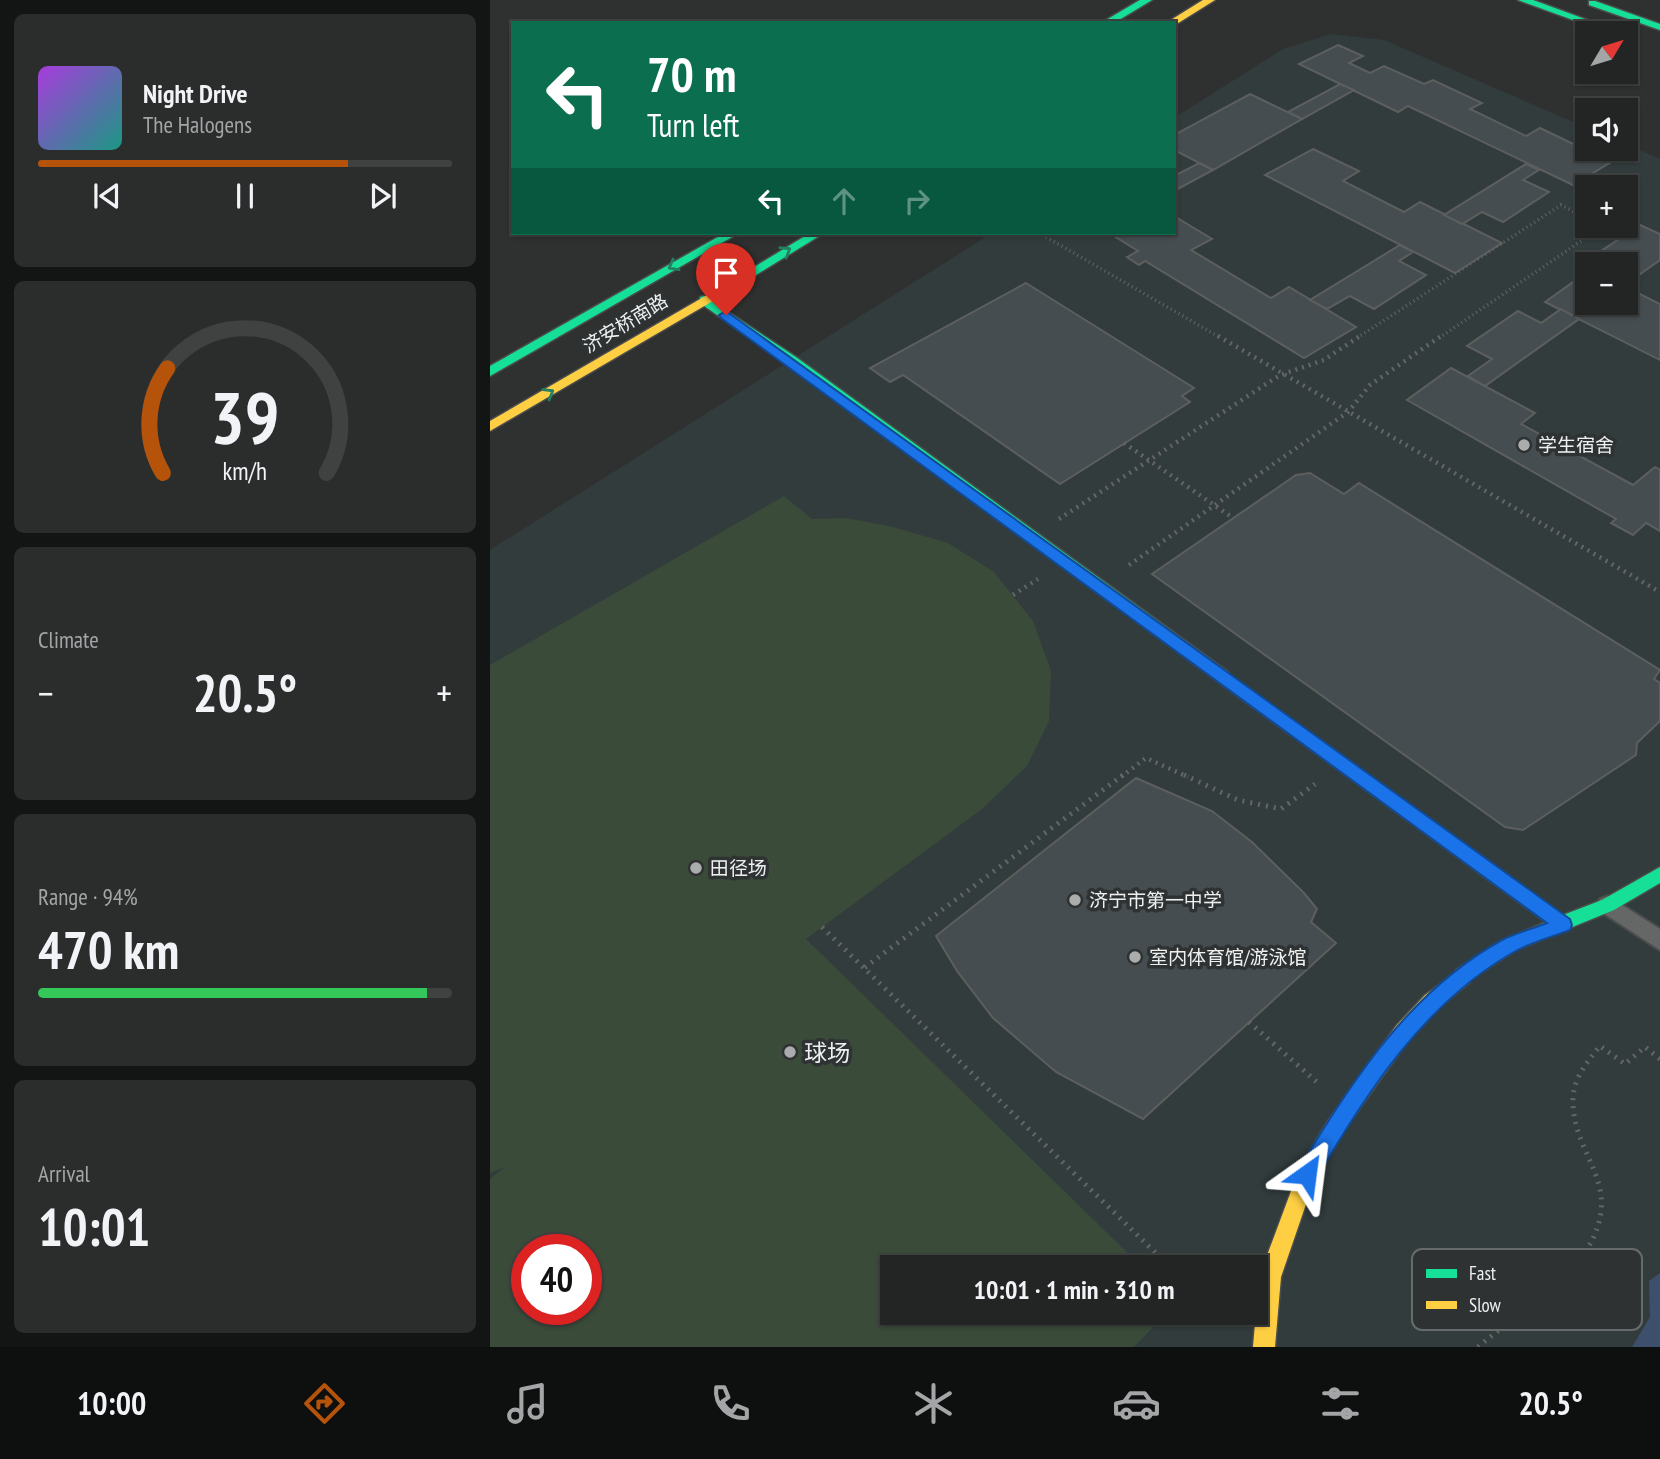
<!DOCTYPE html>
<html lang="en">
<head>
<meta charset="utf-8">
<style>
  body { margin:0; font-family:"PT Sans Narrow","Noto Sans SC",sans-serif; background:#2b2d2d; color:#f1f3f6; height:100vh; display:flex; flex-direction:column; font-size:26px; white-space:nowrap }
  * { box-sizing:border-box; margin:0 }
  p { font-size:23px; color:#a3a5a7 }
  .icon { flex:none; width:38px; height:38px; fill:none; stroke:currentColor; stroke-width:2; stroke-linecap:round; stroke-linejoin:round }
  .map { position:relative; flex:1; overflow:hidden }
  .details { display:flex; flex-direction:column; gap:14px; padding:14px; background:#131414; width:490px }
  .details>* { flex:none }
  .hud { position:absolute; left:21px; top:21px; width:665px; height:214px; border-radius:0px; box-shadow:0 2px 5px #0004,0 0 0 2px #404242; background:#0b6e4f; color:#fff; overflow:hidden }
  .needle { width:46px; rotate:52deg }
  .controls { position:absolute; left:1085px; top:21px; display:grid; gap:14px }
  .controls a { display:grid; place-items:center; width:63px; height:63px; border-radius:0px; background:#232525; box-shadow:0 2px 5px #0004,0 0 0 2px #404242; font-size:35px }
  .speed { position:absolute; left:21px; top:1234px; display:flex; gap:14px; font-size:35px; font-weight:700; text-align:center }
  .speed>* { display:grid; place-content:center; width:91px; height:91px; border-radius:50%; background:#232525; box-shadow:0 2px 5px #0004,0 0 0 2px #404242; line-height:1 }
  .speed .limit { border:10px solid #d22; background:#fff; color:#111 }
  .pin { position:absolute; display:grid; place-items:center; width:60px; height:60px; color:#fff; margin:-72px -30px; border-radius:50% 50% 50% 0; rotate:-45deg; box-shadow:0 0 7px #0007 }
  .pin .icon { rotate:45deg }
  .me { position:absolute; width:77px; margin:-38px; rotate:31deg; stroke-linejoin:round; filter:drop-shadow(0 0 5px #0008) }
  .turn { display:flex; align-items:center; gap:24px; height:147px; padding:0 21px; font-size:32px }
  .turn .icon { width:91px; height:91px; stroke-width:2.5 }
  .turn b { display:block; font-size:49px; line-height:60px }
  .lanes { display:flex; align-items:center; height:66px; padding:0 21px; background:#0003; justify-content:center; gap:35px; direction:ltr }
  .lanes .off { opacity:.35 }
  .big { font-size:52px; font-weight:800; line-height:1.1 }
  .details .widget { flex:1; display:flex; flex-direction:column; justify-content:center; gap:10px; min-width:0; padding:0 24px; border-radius:10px; background:#2b2d2d }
  .details .dial { align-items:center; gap:0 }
  .dial svg { height:182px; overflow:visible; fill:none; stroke:#404242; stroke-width:7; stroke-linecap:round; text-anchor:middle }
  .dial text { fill:#f1f3f6; stroke:none }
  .song { display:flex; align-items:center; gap:21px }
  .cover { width:84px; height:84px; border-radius:10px; background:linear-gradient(135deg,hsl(280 70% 55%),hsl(170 70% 35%)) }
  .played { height:7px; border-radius:4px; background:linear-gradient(90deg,#b45309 75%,#404242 75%) }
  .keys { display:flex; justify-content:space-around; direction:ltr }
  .heat { display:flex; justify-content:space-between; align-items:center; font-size:38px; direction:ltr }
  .charge { height:10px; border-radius:5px; background:linear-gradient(90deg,#34c759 94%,#404242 0) }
  .trip { position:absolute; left:390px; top:1255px; width:388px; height:70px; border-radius:0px; background:#232525; box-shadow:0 2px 5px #0004,0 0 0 2px #404242; font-weight:800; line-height:70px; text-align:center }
  .menu { display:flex; height:112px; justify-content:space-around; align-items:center; background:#0e0f0f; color:#a3a5a7 }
  .menu .icon { width:49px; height:49px }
  .menu .current { color:#b45309 }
  .menu b { font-size:32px; color:#f1f3f6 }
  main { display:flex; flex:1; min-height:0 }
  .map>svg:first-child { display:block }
</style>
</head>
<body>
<main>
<section class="details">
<div class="widget">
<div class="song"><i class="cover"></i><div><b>Night Drive</b><p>The Halogens</p></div></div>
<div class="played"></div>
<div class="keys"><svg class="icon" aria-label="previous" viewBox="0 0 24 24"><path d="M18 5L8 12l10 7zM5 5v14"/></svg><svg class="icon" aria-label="pause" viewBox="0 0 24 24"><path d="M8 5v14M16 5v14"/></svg><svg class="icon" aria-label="next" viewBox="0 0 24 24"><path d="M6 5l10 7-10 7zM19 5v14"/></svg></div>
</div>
<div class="widget dial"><svg viewBox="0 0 100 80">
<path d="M14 69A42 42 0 1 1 86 69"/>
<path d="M14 69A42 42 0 0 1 16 23" stroke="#b45309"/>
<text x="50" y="56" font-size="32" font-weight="700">39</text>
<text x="50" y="72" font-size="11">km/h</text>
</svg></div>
<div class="widget"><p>Climate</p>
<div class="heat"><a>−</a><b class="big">20.5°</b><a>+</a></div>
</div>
<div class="widget"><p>Range · 94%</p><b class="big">470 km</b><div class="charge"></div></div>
<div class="widget"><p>Arrival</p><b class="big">10:01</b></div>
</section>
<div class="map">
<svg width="1170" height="1347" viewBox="0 0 1170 1347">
  <rect width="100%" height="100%" fill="#2f3131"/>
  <path fill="#323c3d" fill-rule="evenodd" d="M841 34 894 40 1097 128V149H1136V144L1170 159V1347H0V550L502 233H684V118L793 49ZM1097 187H1136V226H1097ZM1097 264H1136V303H1097ZM37 1250H96V1309H37ZM402 1267H766V1312H402Z"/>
  <path fill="#3a4b3a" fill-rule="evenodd" d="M294 496 322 519 356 518 403 527 458 543 504 572 543 621 561 671 559 721 537 766 492 809 316 939 652 1267H402V1312L677 1313 644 1347H0V1179L15 1167 0 1173V665ZM37 1250H96V1309H37Z"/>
  <path fill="#3e4f6c" d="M1170 1273V1347H1142L1160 1317 1159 1281Z"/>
  <g fill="#454d51" stroke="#5d5e5e" stroke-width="2">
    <path d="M848 45 873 56 859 63 880 73 894 66 934 84 943 80 992 103 980 109 1036 136 1050 128 1121 162 1083 185 918 106 908 112 809 64Z"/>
    <path d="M850 84 864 90 812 119 798 112Z"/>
    <path d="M760 94 812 119 723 170 684 150V135Z"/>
    <path d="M823 149 869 171 853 181 914 212 930 202 1012 243 965 273 775 175Z"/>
    <path d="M709 163 723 170 684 191V176Z"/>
    <path d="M1036 164 1049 170 1033 180 1059 192 1013 222 992 212 972 224 954 215Z"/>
    <path d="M684 216 722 239 701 250 781 298 799 287 866 327 814 358 655 261 649 265 637 257 648 251 619 233H684Z"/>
    <path d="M1150 225 1170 234V260L1136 284V264H1124L1105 255Z"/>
    <path d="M910 245 923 252 909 261 936 275 884 309 860 296 837 309 820 300Z"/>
    <path d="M1097 272V303H1136V287L1170 304V360L1055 302Z"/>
    <path d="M536 283 704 388 692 396 700 402 570 484 413 375 400 382 380 368Z"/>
    <path d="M1071 309 1089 319 995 386 978 376 1002 359 977 346 1028 311 1051 323Z"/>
    <path d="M961 368 1045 413 1031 424 1143 485 1165 467 1170 470V531L1156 523 1143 535 1121 523 1126 519 917 400Z"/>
    <path d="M820 473 854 494 869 483 1170 670 1164 679 1170 683V721L1147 743 1146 755 1033 830 1015 827 662 574 806 475Z"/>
    <path d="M646 778 722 811 762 842 814 893 827 909 821 922 846 943 653 1119 566 1072 503 1018 467 971 446 936Z"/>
  </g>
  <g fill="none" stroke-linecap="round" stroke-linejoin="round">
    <g stroke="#4b4d4d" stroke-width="4">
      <path id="lane" d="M1118 896 1170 929V950L1110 911 1107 905 1110 899Z"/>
    </g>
    <g stroke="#4b4d4d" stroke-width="3">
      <g id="fast">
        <path d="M650 0H662L624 23H611Z"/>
        <path d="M1028 0H1043L1133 33H1119Z"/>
        <path d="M1099 1H1105L1170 24V30L1099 5Z"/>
        <path d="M235 233H249L0 376V366Z"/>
        <path d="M320 233H334L240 291H232L230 288Z"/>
        <path d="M214 296 306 357 738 672 740 676 738 680H726L296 363 210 303V297Z"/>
        <path d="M998 863 1073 915 1112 900 1170 867V883L1124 910 1026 950 973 984 966 982 964 976 966 970 1014 940 1056 922 992 875 989 870 992 865Z"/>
      </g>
    </g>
    <g stroke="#4b4d4d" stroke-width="3">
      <g id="slow">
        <path d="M713 0H725L685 25 684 23H676Z"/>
        <path d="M236 284 242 288 240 291 0 431V421Z"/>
        <path d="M732 670 1004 865 1007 870 1004 875 998 877 992 875 726 680 724 676Z"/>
        <path d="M973 968 980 970 982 976 980 982 949 1007 920 1038 852 1133 825 1178 791 1277 785 1347H763L769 1277 810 1167 838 1121 906 1026 935 995Z"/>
      </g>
    </g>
    <g stroke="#646565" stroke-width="3.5" stroke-dasharray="1 3.5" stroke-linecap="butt">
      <path d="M556 237 731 338"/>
      <path d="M867 338 1071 205 1097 218"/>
      <path d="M949 338 1113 226"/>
    </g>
    <g stroke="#646565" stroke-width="4.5" stroke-dasharray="2 5" stroke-linecap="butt">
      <path d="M728 336 1170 592"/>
      <path d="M634 443 743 518"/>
      <path d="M569 519 790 375 834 360 870 336"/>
      <path d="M639 565 858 412 880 385 951 336"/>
      <path d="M523 595 548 579"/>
      <path d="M631 777 656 758 698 777"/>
    </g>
    <g stroke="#646565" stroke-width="5" stroke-dasharray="2 6" stroke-linecap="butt">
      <path d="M633 775 374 968 680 1267"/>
      <path d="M694 775 748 800 791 809 825 784"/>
      <path d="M332 927 374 968"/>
      <path d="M759 1022 829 1084"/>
      <path d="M988 1347C1024 1316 1071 1292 1096 1251 1138 1184 1081 1157 1083 1098 1084 1077 1098 1061 1110 1046L1135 1064 1155 1047 1170 1059"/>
    </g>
    <use href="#lane" fill="#656767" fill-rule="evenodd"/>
    <use href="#fast" fill="#16e098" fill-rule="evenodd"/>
    <use href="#slow" fill="#ffcf43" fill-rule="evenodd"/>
  </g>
  <defs><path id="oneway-chevron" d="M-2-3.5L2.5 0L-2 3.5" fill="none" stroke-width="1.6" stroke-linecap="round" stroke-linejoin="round" transform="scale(1.75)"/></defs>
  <g stroke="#238060">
    <use href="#oneway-chevron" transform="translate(296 251) rotate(-31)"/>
    <use href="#oneway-chevron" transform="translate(183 266) rotate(151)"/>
    <use href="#oneway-chevron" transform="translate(59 393) rotate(-31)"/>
  </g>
  <path fill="#1a73e8" stroke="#114b97" stroke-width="2" d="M236 311 1080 919 1082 925 1080 930C1062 937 1041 942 1024 952 934 1003 876 1093 825 1181L817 1183 810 1181 807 1174 810 1167C862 1080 921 990 1012 940 1026 933 1042 929 1057 923L231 318 229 315Z"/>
  <g fill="#abadad" stroke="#2e3232" stroke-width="2.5">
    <circle cx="1034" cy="445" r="7"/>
    <circle cx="206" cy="868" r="7"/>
    <circle cx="585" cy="900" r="7"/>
    <circle cx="645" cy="957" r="7"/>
    <circle cx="300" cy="1052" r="7"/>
  </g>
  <g text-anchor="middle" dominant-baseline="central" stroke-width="7" stroke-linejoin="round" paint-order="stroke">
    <g font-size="19" fill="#eef0f0" stroke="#2e3232">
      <text transform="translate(135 323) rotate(-31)">济安桥南路</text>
    </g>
    <g font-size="19" fill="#eef0f0" stroke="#2e3232" text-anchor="start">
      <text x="1048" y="445">学生宿舍</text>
      <text x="220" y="868">田径场</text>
      <text x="599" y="900">济宁市第一中学</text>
      <text x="659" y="957">室内体育馆/游泳馆</text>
    </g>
    <g font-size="23" fill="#eef0f0" stroke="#2e3232" text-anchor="start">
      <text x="314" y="1052">球场</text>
    </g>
  </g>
  <rect x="922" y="1249" width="230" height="81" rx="10" fill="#2e3232" stroke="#686b6b" stroke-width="2"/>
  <rect x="936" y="1269" width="31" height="9" fill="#16e098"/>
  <rect x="936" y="1301" width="31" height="8" fill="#ffcf43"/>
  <g font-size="19" fill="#eef0f0">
    <text x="979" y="1280">Fast</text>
    <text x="979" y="1312">Slow</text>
  </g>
</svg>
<div class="controls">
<a><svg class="needle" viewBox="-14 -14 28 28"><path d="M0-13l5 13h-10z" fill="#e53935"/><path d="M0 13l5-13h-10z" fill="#a3a5a7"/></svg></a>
<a><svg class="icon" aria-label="sound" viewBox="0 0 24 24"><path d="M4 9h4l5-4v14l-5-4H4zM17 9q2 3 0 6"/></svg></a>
<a>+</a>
<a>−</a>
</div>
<div class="speed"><div class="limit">40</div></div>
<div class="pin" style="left:236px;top:315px;background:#d93025"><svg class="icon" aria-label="arrive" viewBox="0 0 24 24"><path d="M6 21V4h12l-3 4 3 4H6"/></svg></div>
<svg class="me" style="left:817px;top:1174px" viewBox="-20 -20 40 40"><path d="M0-17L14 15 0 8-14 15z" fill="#1a73e8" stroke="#fff" stroke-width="4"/></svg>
<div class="trip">10:01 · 1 min · 310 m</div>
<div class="hud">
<div class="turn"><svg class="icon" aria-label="left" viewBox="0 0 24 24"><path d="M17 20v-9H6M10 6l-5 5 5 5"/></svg><div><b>70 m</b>Turn left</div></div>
<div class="lanes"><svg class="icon" aria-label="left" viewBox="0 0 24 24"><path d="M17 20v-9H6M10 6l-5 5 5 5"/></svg><svg class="icon off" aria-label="ahead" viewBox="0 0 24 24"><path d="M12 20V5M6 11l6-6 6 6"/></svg><svg class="icon off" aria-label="right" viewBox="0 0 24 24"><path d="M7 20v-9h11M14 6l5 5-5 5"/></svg></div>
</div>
</div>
</main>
<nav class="menu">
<b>10:00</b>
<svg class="icon current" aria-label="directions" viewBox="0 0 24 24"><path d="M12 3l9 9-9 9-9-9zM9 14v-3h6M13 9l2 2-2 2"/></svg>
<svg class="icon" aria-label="music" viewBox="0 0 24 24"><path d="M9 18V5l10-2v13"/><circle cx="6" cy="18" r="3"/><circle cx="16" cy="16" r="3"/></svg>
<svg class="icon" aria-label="phone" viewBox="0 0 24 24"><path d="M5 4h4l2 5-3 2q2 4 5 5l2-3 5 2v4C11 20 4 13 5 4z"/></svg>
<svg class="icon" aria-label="climate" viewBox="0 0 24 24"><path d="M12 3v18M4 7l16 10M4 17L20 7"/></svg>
<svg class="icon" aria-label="car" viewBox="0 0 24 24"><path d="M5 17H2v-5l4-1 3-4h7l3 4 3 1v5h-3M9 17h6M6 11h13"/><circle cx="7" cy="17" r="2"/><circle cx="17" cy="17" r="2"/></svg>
<svg class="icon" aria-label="filters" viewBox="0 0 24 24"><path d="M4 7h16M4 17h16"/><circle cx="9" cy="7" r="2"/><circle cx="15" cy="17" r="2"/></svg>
<b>20.5°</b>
</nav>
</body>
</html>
